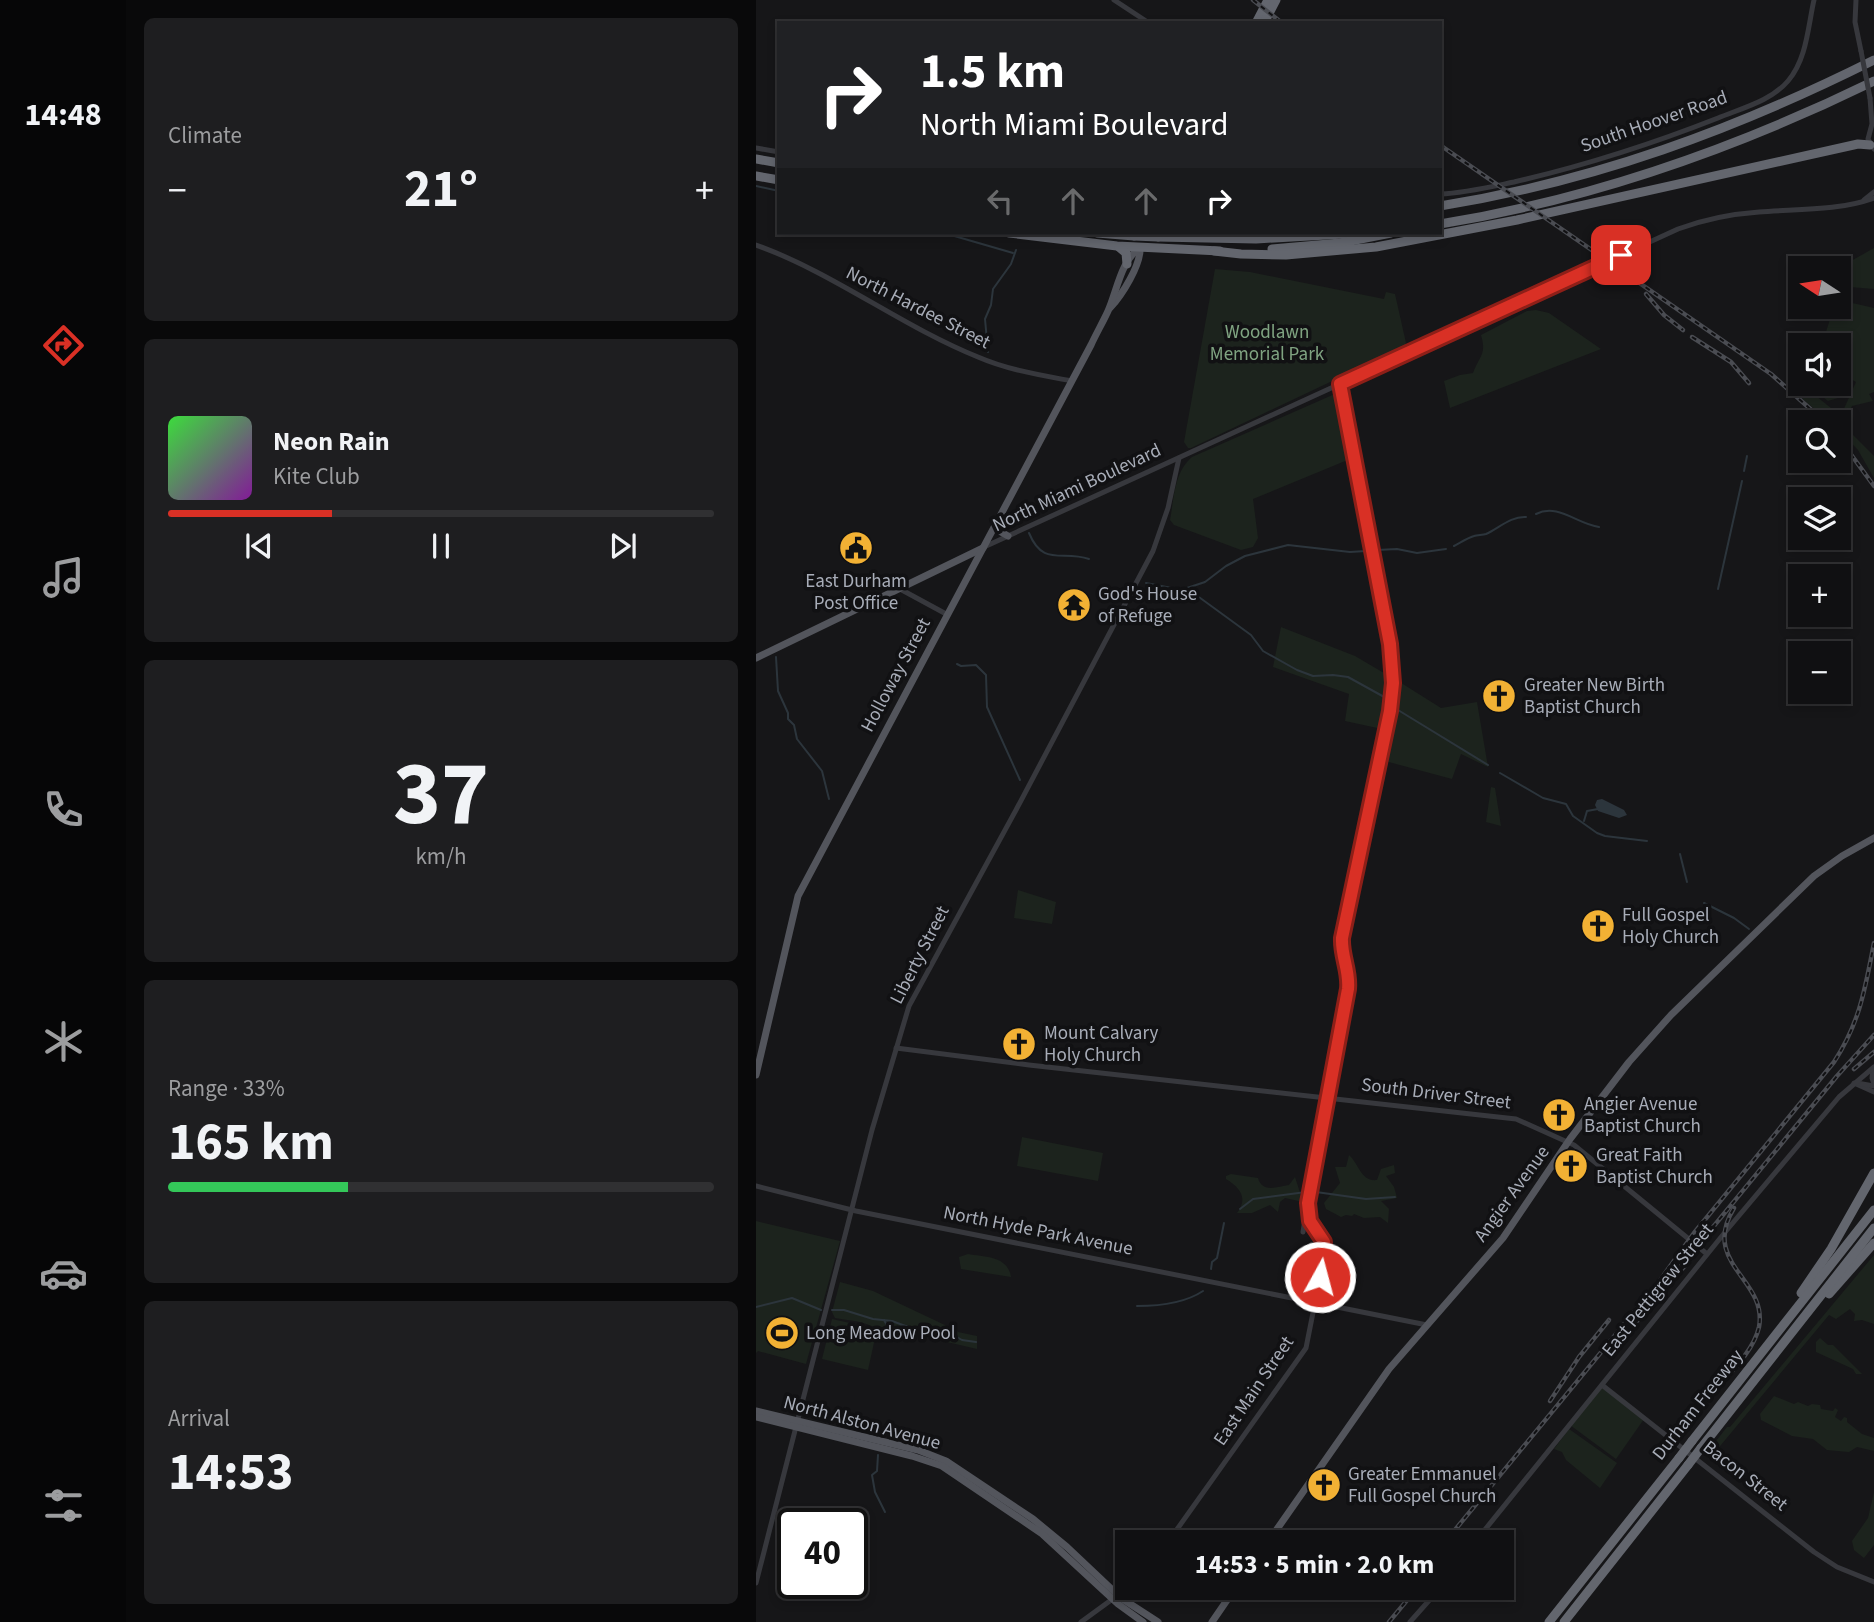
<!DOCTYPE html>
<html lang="en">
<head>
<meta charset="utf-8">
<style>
  body { margin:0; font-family:"Source Sans 3",sans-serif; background:#1e1e20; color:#f1f3f6; height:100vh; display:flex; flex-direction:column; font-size:26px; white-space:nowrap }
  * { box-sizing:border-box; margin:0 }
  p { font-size:23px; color:#9c9d9f }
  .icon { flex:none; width:38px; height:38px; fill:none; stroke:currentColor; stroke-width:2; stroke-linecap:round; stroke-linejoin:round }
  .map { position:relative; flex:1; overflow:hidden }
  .drawer { display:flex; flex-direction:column; gap:18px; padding:18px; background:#09090a; width:630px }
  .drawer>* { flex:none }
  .guide { position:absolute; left:21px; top:21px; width:665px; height:214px; border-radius:0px; box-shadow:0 4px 10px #0003,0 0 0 2px #303032; background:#202124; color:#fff; overflow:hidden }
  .needle { width:46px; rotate:282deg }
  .controls { position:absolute; left:1032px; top:256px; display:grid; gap:14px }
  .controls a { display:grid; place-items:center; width:63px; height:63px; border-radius:0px; background:#101012; box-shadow:0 4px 10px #0003,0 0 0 2px #303032; font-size:35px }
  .speed { position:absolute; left:21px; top:1508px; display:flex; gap:14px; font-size:35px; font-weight:700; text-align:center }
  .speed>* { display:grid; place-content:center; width:91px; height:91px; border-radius:50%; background:#101012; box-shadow:0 4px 10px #0003,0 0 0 2px #303032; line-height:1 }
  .speed .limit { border:4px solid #111; border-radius:10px; background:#fff; color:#111 }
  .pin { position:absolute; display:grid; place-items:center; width:60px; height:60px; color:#fff; margin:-30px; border-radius:14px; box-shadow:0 4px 10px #0006 }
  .me { position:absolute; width:77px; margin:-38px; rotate:7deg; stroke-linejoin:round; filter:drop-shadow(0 0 5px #0008) }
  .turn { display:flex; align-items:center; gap:24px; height:147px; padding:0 28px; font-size:32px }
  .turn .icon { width:91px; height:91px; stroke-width:2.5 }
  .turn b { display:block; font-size:49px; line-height:60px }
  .lanes { display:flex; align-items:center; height:66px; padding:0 28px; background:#0003; justify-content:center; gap:35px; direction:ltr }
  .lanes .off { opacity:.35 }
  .big { font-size:52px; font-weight:700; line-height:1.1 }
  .drawer .card { flex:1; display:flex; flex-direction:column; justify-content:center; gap:10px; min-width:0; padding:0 24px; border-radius:10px; background:#1e1e20 }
  .drawer .dial { align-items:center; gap:0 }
  .dial b { font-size:91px; line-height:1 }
  .song { display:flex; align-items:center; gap:21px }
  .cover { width:84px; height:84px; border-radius:10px; background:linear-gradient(135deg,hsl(120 70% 55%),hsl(290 70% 35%)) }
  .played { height:7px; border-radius:4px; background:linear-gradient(90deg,#d93025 30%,#303032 30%) }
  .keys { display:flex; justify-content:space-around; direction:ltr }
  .heat { display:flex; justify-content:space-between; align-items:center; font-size:38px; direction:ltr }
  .charge { height:10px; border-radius:5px; background:linear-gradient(90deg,#34c759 33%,#303032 0) }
  .trip { position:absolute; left:359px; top:1530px; width:399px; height:70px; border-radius:0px; background:#101012; box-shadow:0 4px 10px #0003,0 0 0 2px #303032; font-weight:700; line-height:70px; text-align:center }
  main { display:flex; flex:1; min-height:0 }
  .dock { display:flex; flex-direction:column; width:126px; justify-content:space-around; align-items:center; background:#060607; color:#9c9d9f }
  .dock .icon { width:49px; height:49px }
  .dock .current { color:#d93025 }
  .dock b { font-size:32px; color:#f1f3f6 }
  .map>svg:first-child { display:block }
</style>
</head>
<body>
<main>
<nav class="dock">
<b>14:48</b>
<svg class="icon current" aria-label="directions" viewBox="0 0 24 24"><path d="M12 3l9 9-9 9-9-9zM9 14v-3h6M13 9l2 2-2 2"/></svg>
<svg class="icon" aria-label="music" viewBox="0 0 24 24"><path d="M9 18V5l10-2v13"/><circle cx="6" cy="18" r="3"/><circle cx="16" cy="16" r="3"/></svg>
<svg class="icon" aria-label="phone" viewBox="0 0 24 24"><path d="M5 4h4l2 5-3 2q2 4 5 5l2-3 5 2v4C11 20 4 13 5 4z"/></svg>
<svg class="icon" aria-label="climate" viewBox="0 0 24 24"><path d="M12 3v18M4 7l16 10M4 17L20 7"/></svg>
<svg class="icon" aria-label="car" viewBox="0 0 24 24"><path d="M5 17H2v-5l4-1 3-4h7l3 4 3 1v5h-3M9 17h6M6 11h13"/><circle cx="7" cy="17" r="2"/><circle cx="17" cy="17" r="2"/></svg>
<svg class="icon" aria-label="filters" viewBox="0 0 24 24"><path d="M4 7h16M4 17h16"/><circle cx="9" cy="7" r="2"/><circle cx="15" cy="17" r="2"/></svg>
</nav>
<section class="drawer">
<div class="card"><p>Climate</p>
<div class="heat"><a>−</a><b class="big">21°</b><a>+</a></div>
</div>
<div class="card">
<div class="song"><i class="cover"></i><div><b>Neon Rain</b><p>Kite Club</p></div></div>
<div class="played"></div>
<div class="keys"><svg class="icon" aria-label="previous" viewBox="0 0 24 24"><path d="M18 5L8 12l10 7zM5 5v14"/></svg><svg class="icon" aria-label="pause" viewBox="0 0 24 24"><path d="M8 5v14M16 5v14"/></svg><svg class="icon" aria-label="next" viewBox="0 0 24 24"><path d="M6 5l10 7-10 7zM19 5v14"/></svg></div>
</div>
<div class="card dial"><b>37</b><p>km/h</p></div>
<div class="card"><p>Range · 33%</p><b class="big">165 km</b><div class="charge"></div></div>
<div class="card"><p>Arrival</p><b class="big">14:53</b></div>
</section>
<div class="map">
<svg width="1118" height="1622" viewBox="0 0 1118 1622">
  <rect width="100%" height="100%" fill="#161618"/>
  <g fill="#1c231d">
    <path d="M1118 248V289L1094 287 1095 261Z"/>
    <path d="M459 269 494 272 628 299 630 292 639 294 650 343 648 347 435 448H432L428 442Z"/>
    <path d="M1083 300 1118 308V392L1113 394 1117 401 1096 406 1090 418 1097 435 1118 456V478L1102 450 1083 430 1082 422 1100 382 1083 372V345H1066L1078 306H1083Z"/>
    <path d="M780 310 793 313 845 349 694 408 688 381 704 375 717 373C723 356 731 355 725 335L771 311Z"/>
    <path d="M1036 377 1080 412 1076 416C1060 416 1041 392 1029 381Z"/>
    <path d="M1083 378 1092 381 1082 398 1072 401 1055 388 1056 383H1083Z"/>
    <path d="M581 393 594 459 497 499 502 538 497 547 485 550 418 525 414 520C418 499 418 472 436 457Z"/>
    <path d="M525 627 599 656 633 676V693L626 729 589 721 593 694 517 667Z"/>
    <path d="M642 681 685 708 721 702 732 767 705 754 696 779 629 761 641 701Z"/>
    <path d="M735 787 739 788 745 826 730 822Z"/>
    <path d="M262 890 300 902 296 924 258 918Z"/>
    <path d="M266 1137 347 1153 342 1181 261 1166Z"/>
    <path d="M593 1155C603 1164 605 1182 621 1180L625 1169 638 1165 639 1173 630 1176 638 1187 641 1198 625 1201 633 1209 632 1223 624 1217 608 1218 598 1214 596 1216 590 1215 585 1217 570 1209 568 1203 584 1183 579 1167H590Z"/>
    <path d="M475 1174 502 1178C506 1193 521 1187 533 1185L539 1177 547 1202 529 1198 524 1202 522 1212 514 1205 496 1213H481C492 1199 485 1188 470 1179V1176Z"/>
    <path d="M0 1221 84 1241 50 1364 2 1351 0 1353Z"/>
    <path d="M212 1254C229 1257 252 1256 255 1277L205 1269 203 1257Z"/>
    <path d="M1118 1255V1324L1106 1320 1098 1321 1099 1314 1094 1309 1080 1319 1073 1315 955 1457H950L949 1455 971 1427H974Z"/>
    <path d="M84 1282 117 1291 191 1326 200 1329 202 1332 221 1336V1349L144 1331 130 1337 126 1336C119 1321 94 1321 79 1318L76 1312Z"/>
    <path d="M76 1319 121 1329 112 1370 66 1359Z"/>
    <path d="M1064 1338 1072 1345H1077L1106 1374H1100L1097 1369 1060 1352V1342Z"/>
    <path d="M846 1386 888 1419 860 1459 814 1425Z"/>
    <path d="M1018 1396 1038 1404 1042 1402 1052 1406 1056 1404 1064 1405 1065 1409 1077 1411 1079 1408 1082 1410 1079 1417 1085 1421 1088 1417 1091 1418V1422L1106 1434 1118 1438V1451L1101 1447 1093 1452 1071 1450 1057 1439 1036 1436 1005 1420 1004 1414Z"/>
    <path d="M813 1429 861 1463 844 1488 810 1460 806 1452 798 1449Z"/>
    <path d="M1118 1492V1545L1108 1558 1098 1550 1096 1541 1112 1518Z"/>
  </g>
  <path fill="#2c353c" d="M846 799 868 810 871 815 863 818 842 811 839 805 841 800Z"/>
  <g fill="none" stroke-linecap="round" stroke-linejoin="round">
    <g stroke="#2c353c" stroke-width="2">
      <path d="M0 186 23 191"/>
      <path d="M188 233 257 253"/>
      <path d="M232 352 229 319 235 305 237 289 255 264 260 250"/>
      <path d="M988 471 991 456"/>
      <path d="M780 514C802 503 821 524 843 527"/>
      <path d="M273 533C287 567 306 550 333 559"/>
      <path d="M698 546C704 543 711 538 718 536 721 535 727 535 730 534 743 528 755 516 770 517"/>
      <path d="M621 550 641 549 661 553 690 549"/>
      <path d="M390 583 436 592 495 635 507 651 541 670 557 676 577 675 592 677 630 698"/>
      <path d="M428 589 449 582 470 566 489 556 532 545 594 552 610 551"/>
      <path d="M962 589 986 481"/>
      <path d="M20 657 22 691 32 713V719L38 725 41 739 66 771 73 799"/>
      <path d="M201 664 205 666 220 665 230 675 231 707 264 780"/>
      <path d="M642 710 732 765"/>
      <path d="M744 773 787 798 810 804 817 816 841 833 849 836 891 841"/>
      <path d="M828 821 831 811 842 809"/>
      <path d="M924 854 931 882"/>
      <path d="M948 903 978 918 993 929"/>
      <path d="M560 1192 610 1199 639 1197"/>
      <path d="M484 1209 497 1199 550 1192"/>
      <path d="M455 1269 456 1262 461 1258 468 1223"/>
      <path d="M381 1306C402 1306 429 1303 447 1291"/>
      <path d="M0 1307 36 1298 65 1310"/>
      <path d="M76 1310H88L117 1319 136 1321 155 1328 199 1336 206 1340 220 1342"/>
      <path d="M128 1320 132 1327V1336"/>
      <path d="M122 1455 121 1471 116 1475 119 1492 129 1512"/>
    </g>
    <g stroke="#37383d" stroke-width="5">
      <path d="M358 0 393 23"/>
      <path d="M1100 0 1099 22 1105 51"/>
      <path d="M1114 98 1116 124 1112 139 1118 149"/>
      <path d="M0 148 23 152"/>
      <path d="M684 194C709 193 734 187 758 182 827 166 896 144 962 118 986 108 1015 101 1032 81 1051 59 1052 26 1058 0"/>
      <path d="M1108 200 1118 192"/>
      <path d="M0 245C78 273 145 326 222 357 252 370 284 375 316 381"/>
      <path d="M228 547 922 229C949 219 975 214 1003 212 1041 209 1082 211 1118 198"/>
      <path d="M144 589 192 615"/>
      <path d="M140 1048 273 1065 760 1119 818 1145 951 1254"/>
      <path d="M1117 1068 1116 1078 1118 1084"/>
      <path d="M1098 1083 1118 1092"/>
      <path d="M1101 1083 1118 1086"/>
      <path d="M0 1186 100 1211 671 1325"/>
      <path d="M547 1232 550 1213"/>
      <path d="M846 1385 1058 1552 1081 1567 1118 1582"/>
      <path d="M412 1542 550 1348 568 1257C570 1233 551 1227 552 1203L592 989C594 971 585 956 586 938L634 711 637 683 634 644 584 384"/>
      <path d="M719 1542 970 1231 1083 1097 1118 1067"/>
      <path d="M0 1583 116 1130 153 1006 260 810 397 551 412 508 423 458"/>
      <path d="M325 1622 373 1587"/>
      <path d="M654 1622 685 1587"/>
    </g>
    <g stroke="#53555c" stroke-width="7">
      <path d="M354 308C366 295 385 265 384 248"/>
      <path d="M242 521 245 532 252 536"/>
      <path d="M0 658 227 548"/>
      <path d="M0 1075 42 896 335 345C340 334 347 322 352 311 361 291 365 260 384 248"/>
      <path d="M0 1411 162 1450 190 1461 277 1519 311 1547 365 1598 402 1622"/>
      <path d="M0 1417 156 1456 186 1466 285 1533 362 1604 387 1622"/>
      <path d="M512 1542 633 1369 747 1238 814 1139 873 1062 915 1015 1058 876 1086 856 1118 838"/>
      <path d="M456 1622 480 1587"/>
    </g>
    <g stroke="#63666e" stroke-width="9">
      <path d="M500 23 512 0"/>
      <path d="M508 23 520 0"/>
      <path d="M0 159 23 163"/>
      <path d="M0 176 23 180"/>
      <path d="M684 206C839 181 978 130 1118 60"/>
      <path d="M684 224C837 199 979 149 1118 81"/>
      <path d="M253 233 361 246 464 251"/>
      <path d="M341 233 378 236"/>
      <path d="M402 237 500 239 606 233"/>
      <path d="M363 247 370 253 371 264"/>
      <path d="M516 249 584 243 635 233"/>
      <path d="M458 251 485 254 530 255 620 247 761 220 1102 144 1114 145"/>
      <path d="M1045 1293 1075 1249 1118 1173"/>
      <path d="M1073 1294 1118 1243"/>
      <path d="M936 1441 1118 1210"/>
      <path d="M945 1448 1118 1228"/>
      <path d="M793 1622 923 1458"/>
      <path d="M808 1622 932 1465"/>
    </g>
    <g stroke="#4a4c52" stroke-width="4.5">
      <g id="rail">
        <path d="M497 0 526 23"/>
        <path d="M684 145 1015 374 1069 422"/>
        <path d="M890 294 908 315 927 330"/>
        <path d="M936 337 975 362 993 383"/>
        <path d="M1083 438 1118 486"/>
        <path d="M1098 1069 1118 1052"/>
        <path d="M925 1266 1081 1076 1118 1035"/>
        <path d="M880 1322 933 1261"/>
        <path d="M960 1389C975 1372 998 1350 1003 1327 1012 1279 944 1264 978 1208"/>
        <path d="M794 1401 823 1357 853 1320"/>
        <path d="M689 1542 902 1283 938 1233 1078 1062C1104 1022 1109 989 1118 943"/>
        <path d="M633 1622 662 1587"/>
      </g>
    </g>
    <use href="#rail" stroke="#111113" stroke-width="2" stroke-dasharray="5" stroke-linecap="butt"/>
    <path stroke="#37383d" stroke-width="5" d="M1105 51 1114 98"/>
    <g stroke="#63666e" stroke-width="9">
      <path d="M378 236 402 237"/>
      <path d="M923 1458 936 1441"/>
      <path d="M932 1465 945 1448"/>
    </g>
  </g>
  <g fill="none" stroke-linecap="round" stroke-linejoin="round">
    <g stroke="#8d1f18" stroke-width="18">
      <path id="route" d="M564 1277 568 1242 554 1221 552 1203 592 989C594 971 585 956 586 938L634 711 637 683 634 644 584 384 865 255"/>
    </g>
    <use href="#route" stroke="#d93025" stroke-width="12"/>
  </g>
  <defs>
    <g id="civic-disc" transform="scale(1.75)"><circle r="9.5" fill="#f2b134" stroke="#111113"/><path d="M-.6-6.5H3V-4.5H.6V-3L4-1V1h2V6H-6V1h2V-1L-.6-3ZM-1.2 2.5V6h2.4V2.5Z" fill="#111"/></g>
    <g id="temple-disc" transform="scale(1.75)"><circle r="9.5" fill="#f2b134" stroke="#111113"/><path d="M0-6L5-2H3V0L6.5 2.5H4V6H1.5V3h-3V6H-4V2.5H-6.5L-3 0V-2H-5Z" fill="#111"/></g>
    <g id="church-disc" transform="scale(1.75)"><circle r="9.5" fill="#f2b134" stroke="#111113"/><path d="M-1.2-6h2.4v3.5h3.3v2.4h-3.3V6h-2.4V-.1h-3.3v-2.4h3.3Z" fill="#111"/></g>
    <g id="stadium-disc" transform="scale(1.75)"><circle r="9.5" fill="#f2b134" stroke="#111113"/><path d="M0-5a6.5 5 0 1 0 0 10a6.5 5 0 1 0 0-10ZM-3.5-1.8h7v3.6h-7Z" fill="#111"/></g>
  </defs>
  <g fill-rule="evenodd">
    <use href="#civic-disc" x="100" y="548"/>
    <use href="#temple-disc" x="318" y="605"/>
    <use href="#church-disc" x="743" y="696"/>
    <use href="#church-disc" x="842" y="926"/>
    <use href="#church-disc" x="263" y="1044"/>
    <use href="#church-disc" x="803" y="1115"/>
    <use href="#church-disc" x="815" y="1166"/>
    <use href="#stadium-disc" x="26" y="1333"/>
    <use href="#church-disc" x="568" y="1485"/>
  </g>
  <g text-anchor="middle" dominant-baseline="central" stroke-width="7" stroke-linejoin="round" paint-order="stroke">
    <g font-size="19" fill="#a8adb8" stroke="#111113">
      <text transform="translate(898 122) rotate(-19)">South Hoover Road</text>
      <text transform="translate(162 308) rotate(27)">North Hardee Street</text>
      <text transform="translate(321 488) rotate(-25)">North Miami Boulevard</text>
      <text transform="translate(140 675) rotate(-62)">Holloway Street</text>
      <text transform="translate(164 955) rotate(-63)">Liberty Street</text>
      <text transform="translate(680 1094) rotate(7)">South Driver Street</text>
      <text transform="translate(756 1194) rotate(-54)">Angier Avenue</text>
      <text transform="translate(282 1231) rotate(11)">North Hyde Park Avenue</text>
      <text transform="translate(902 1290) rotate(-51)">East Pettigrew Street</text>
      <text transform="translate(498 1391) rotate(-56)">East Main Street</text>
      <text transform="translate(942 1405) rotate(-52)">Durham Freeway</text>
      <text transform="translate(106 1423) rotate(15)">North Alston Avenue</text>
      <text transform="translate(989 1476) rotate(38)">Bacon Street</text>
    </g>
    <g font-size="19" fill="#7fa381" stroke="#111113">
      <text x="511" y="332">Woodlawn<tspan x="511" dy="22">Memorial Park</tspan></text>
    </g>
    <g font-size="19" fill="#a8adb8" stroke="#111113" text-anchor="start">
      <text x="100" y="581" text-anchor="middle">East Durham<tspan x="100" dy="22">Post Office</tspan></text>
      <text x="342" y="594">God's House<tspan x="342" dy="22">of Refuge</tspan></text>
      <text x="768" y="685">Greater New Birth<tspan x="768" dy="22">Baptist Church</tspan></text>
      <text x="866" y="915">Full Gospel<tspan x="866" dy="22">Holy Church</tspan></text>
      <text x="288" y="1033">Mount Calvary<tspan x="288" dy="22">Holy Church</tspan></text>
      <text x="828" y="1104">Angier Avenue<tspan x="828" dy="22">Baptist Church</tspan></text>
      <text x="840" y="1155">Great Faith<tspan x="840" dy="22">Baptist Church</tspan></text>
      <text x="50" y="1333">Long Meadow Pool</text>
      <text x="592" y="1474">Greater Emmanuel<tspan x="592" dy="22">Full Gospel Church</tspan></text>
    </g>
  </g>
</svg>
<div class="controls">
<a><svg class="needle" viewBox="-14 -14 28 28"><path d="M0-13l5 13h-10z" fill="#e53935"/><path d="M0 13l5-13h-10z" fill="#9c9d9f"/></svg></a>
<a><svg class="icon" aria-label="sound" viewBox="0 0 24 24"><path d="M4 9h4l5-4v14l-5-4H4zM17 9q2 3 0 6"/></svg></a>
<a><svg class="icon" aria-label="search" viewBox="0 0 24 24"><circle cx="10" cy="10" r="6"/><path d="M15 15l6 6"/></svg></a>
<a><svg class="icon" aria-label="layers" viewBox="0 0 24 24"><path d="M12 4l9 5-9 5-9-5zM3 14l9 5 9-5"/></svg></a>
<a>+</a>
<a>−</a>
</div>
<div class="speed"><div class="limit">40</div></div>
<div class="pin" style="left:865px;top:255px;background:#d93025"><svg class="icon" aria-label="arrive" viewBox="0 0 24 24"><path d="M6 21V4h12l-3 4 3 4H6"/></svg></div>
<svg class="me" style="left:564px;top:1277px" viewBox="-20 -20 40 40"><circle r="17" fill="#d93025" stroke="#fff" stroke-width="3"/><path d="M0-11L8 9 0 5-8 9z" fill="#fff"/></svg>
<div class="trip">14:53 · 5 min · 2.0 km</div>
<div class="guide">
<div class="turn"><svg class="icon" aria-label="right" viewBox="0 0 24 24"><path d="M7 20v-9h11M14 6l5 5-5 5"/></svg><div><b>1.5 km</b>North Miami Boulevard</div></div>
<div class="lanes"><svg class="icon off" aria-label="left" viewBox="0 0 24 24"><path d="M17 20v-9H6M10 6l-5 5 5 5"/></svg><svg class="icon off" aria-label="ahead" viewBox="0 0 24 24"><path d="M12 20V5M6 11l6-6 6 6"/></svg><svg class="icon off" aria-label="ahead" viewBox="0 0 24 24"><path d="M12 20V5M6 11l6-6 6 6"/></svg><svg class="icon" aria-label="right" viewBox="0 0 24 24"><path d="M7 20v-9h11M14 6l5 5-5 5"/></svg></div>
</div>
</div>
</main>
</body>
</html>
